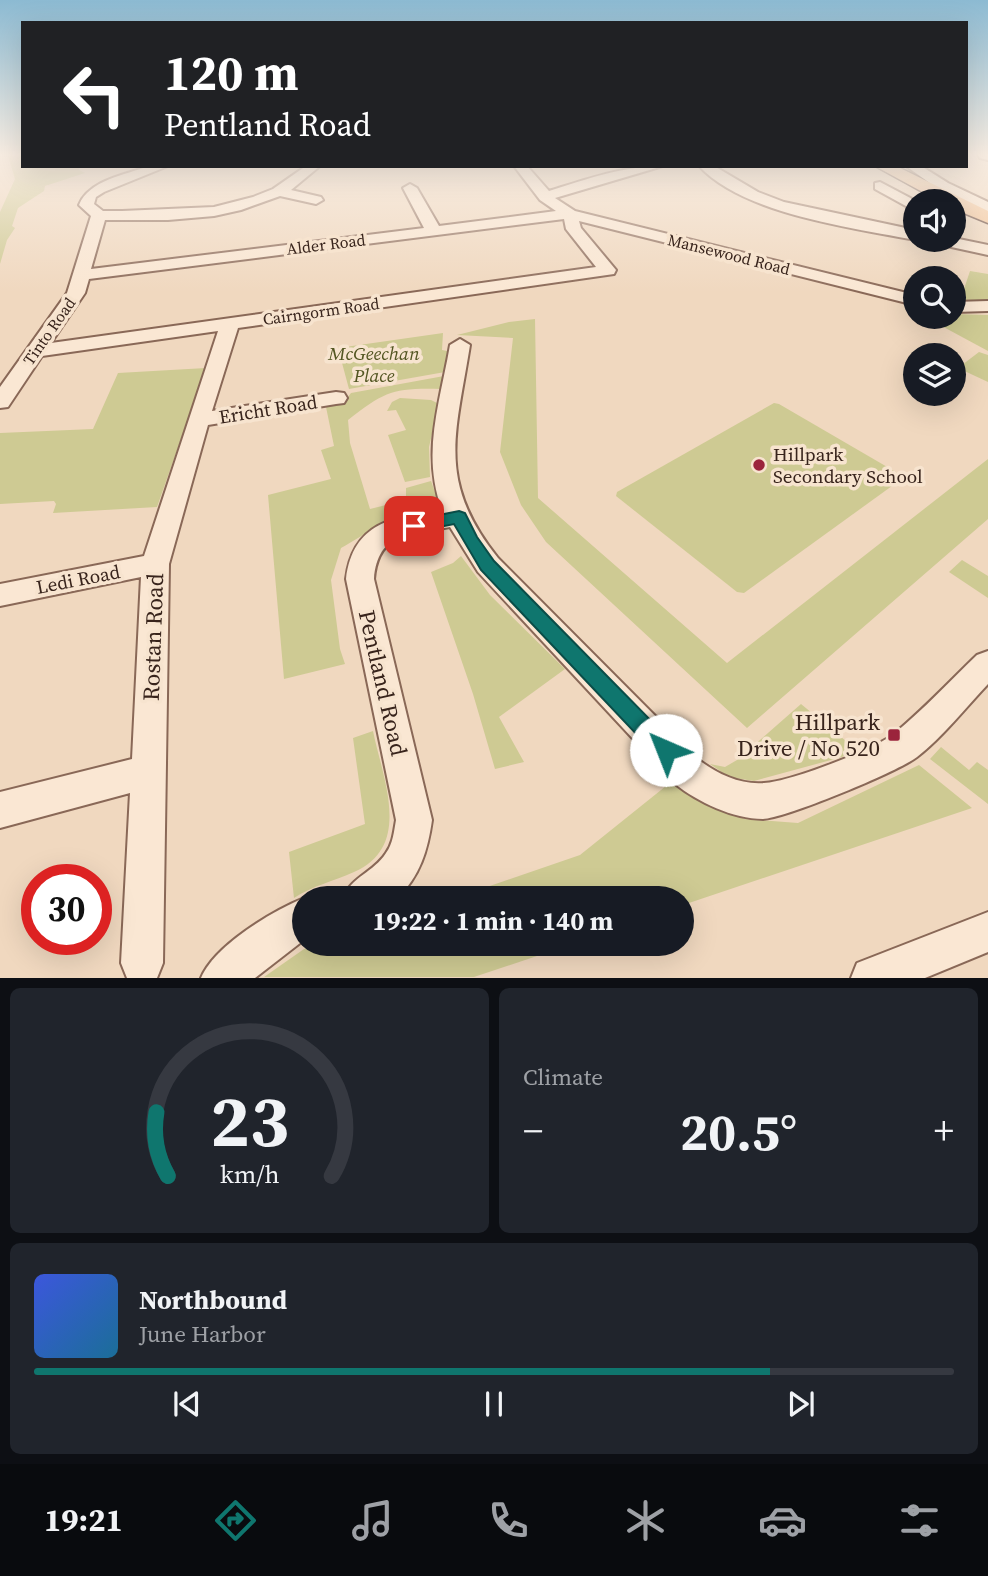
<!DOCTYPE html>
<html lang="en">
<head>
<meta charset="utf-8">
<style>
  body { margin:0; font-family:"Source Serif 4",serif; background:#20242c; color:#f1f3f6; height:100vh; display:flex; flex-direction:column; font-size:26px; white-space:nowrap }
  * { box-sizing:border-box; margin:0 }
  p { font-size:23px; color:#9ea1a6 }
  .icon { flex:none; width:38px; height:38px; fill:none; stroke:currentColor; stroke-width:2; stroke-linecap:round; stroke-linejoin:round }
  .map { position:relative; height:978px; overflow:hidden }
  .side { display:flex; flex-direction:column; gap:10px; padding:10px; background:#0d0f14; flex:1 }
  .side>* { flex:none }
  .banner { position:absolute; left:21px; top:21px; width:947px; height:147px; border-radius:0px; box-shadow:0 7px 28px #0002; background:#202124; color:#fff; overflow:hidden }
  .buttons { position:absolute; left:903px; top:189px; display:grid; gap:14px }
  .buttons a { display:grid; place-items:center; width:63px; height:63px; border-radius:50%; background:#171b24; box-shadow:0 7px 28px #0002; font-size:35px }
  .speed { position:absolute; left:21px; top:864px; display:flex; gap:14px; font-size:35px; font-weight:700; text-align:center }
  .speed>* { display:grid; place-content:center; width:91px; height:91px; border-radius:50%; background:#171b24; box-shadow:0 7px 28px #0002; line-height:1 }
  .speed .limit { border:10px solid #d22; background:#fff; color:#111 }
  .pin { position:absolute; display:grid; place-items:center; width:60px; height:60px; color:#fff; margin:-30px; border-radius:14px; box-shadow:0 4px 10px #0006 }
  .me { position:absolute; width:77px; margin:-38px; rotate:316deg; stroke-linejoin:round; filter:drop-shadow(0 0 5px #0008) }
  .turn { display:flex; align-items:center; gap:24px; height:147px; padding:0 28px; font-size:32px }
  .turn .icon { width:91px; height:91px; stroke-width:2.5 }
  .turn b { display:block; font-size:49px; line-height:60px }
  .big { font-size:52px; font-weight:700; line-height:1.1 }
  .side .widget { flex:1; display:flex; flex-direction:column; justify-content:center; gap:10px; min-width:0; padding:0 24px; border-radius:10px; background:#20242c }
  .side .dial { align-items:center; gap:0 }
  .dial svg { height:182px; overflow:visible; fill:none; stroke:#363941; stroke-width:7; stroke-linecap:round; text-anchor:middle }
  .dial text { fill:#f1f3f6; stroke:none }
  .song { display:flex; align-items:center; gap:21px }
  .cover { width:84px; height:84px; border-radius:10px; background:linear-gradient(135deg,hsl(230 70% 55%),hsl(200 70% 35%)) }
  .played { height:7px; border-radius:4px; background:linear-gradient(90deg,#0f766e 80%,#363941 80%) }
  .keys { display:flex; justify-content:space-around; direction:ltr }
  .heat { display:flex; justify-content:space-between; align-items:center; font-size:38px; direction:ltr }
  .side .tiles { flex:1; display:grid; gap:10px; grid-template-columns:1fr 1fr }
  .widget:last-child { grid-column:span 2 }
  .trip { position:absolute; left:292px; top:886px; width:402px; height:70px; border-radius:35px; background:#171b24; box-shadow:0 7px 28px #0002; font-weight:700; line-height:70px; text-align:center }
  .menu { display:flex; height:112px; justify-content:space-around; align-items:center; background:#090b0e; color:#9ea1a6 }
  .menu .icon { width:49px; height:49px }
  .menu .on { color:#0f766e }
  .menu b { font-size:32px; color:#f1f3f6 }
  .map>svg:first-child { display:block }
</style>
</head>
<body>
<div class="map">
<svg width="988" height="978" viewBox="0 0 988 978">
  <rect width="100%" height="100%" fill="#f0d8bf"/>
  <g fill="#ceca93">
    <path d="M8 155H23V166H80L79 170 85 173 45 186 44 191 18 208 12 226 15 228 7 240 0 264V212L15 179Z"/>
    <path d="M970 271 988 274V302L960 301Z"/>
    <path d="M954 314 988 315V351L925 317H954Z"/>
    <path d="M535 319 538 498 727 663 988 459V519L747 728 546 542 521 505 500 452 513 338 457 335 509 322Z"/>
    <path d="M443 333 442 350 452 352 445 372 349 389 338 348Z"/>
    <path d="M979 352 988 355V382L958 368Z"/>
    <path d="M206 368 157 507 53 513 56 504 54 501 0 504V433L93 429 118 373Z"/>
    <path d="M444 376 441 389C392 388 386 391 348 420L350 443 370 509 406 500V488L431 481 438 500C429 522 394 520 375 529 363 534 352 542 341 548L331 580 340 649 345 664 284 679 268 495 331 479 321 450 334 446 326 407 345 401 351 393Z"/>
    <path d="M400 398 431 400 439 404 429 447 430 477 405 482 388 435 406 430 396 410 387 411 392 402Z"/>
    <path d="M774 403 779 404 901 475 903 478 744 593 737 592 616 496 617 492Z"/>
    <path d="M461 556 490 595 565 669 499 717 524 762 495 769 473 694 431 572 453 563Z"/>
    <path d="M962 560 988 576V598L949 572Z"/>
    <path d="M801 704 852 746 853 750 842 757 754 781 729 777 710 764 725 767 737 760Z"/>
    <path d="M373 731C383 780 413 846 354 872 334 881 312 886 294 898L289 852 365 824 353 738Z"/>
    <path d="M941 747 969 770 977 762 988 770V804L930 759Z"/>
    <path d="M919 765 972 808 683 905 682 898H455L580 855 676 778 709 801 745 819 798 823Z"/>
    <path d="M321 943H533L537 956 474 977H264L304 949Z"/>
  </g>
  <g fill="none" stroke-linecap="round" stroke-linejoin="round">
    <g stroke="#896857" stroke-width="4">
      <g id="minor">
        <path d="M978 155H988V160L980 158Z"/>
        <path d="M149 166H168L104 192 96 197 94 204 103 211H122L214 207 253 197 273 189 306 166H320L291 190 321 197 323 200 316 204 280 196 241 210 214 216 168 220H105L91 269 424 228 403 188 410 184 417 188 439 226 556 211 540 200 514 166H527L549 191C587 179 623 166 663 166L555 198 575 211 915 295V305L579 221 581 228 616 270 614 274 238 328 212 411 336 392 344 393 347 398 344 403 336 404 208 425 169 564 163 963 157 978H127L121 963 130 793 0 828V792L132 759 141 577 0 606V584L144 556 218 331 42 356 8 407 0 408V387L67 293 91 216 79 205C89 180 125 175 149 166ZM564 219 566 229 596 267 51 343 85 293 89 279Z"/>
        <path d="M699 166H714L758 192 784 202 915 230V240C853 228 743 214 699 166Z"/>
        <path d="M906 166H921L948 183 988 202V212L938 189Z"/>
        <path d="M880 182 916 201 915 211 875 189V183Z"/>
        <path d="M954 238 988 245V255L933 243 931 240Z"/>
        <path d="M988 301V311L954 312V302Z"/>
        <path d="M460 339 470 345C456 434 436 481 498 558L699 760C717 774 741 785 764 783 789 782 876 749 895 733 924 709 950 681 977 655L988 651V684C966 707 942 738 917 757 897 772 786 818 763 819 733 819 698 802 675 784L478 572 450 527C411 534 378 531 374 579L432 820C428 849 420 877 397 898H343C351 877 374 872 386 853 393 844 394 831 396 820L346 579C353 522 393 517 442 510 421 453 440 403 450 345Z"/>
        <path d="M304 898V940L255 978H201C214 946 272 911 304 898Z"/>
        <path d="M988 912V952L925 978H851L857 963Z"/>
      </g>
    </g>
    <g stroke="#57372b" stroke-width="3">
      <path id="major" d="M875 166H896L988 211V223L954 209V201H939Z"/>
    </g>
    <use href="#minor" fill="#fae7d3" fill-rule="evenodd"/>
    <use href="#major" fill="#f5c495" fill-rule="evenodd"/>
  </g>
  <linearGradient id="sky" x2="0" y2="1"><stop stop-color="#8cbad2"/><stop offset="0.53" stop-color="#f8ede2"/><stop offset="1" stop-color="#f8ede2" stop-opacity="0"/></linearGradient>
  <rect width="988" height="292" fill="url(#sky)"/>
  <path fill="#0f766e" stroke="#0a4d48" stroke-width="2" d="M459 511 465 513 477 537 494 561 673 743 677 750 673 757 666 760 658 757 481 570 454 524 414 532 405 526 414 520Z"/>
  <g fill="#9b243c" stroke="#f7e4cf" stroke-width="2.5">
    <circle cx="759" cy="465" r="7"/>
    <rect x="887" y="728" width="14" height="14" rx="3.5"/>
  </g>
  <g text-anchor="middle" dominant-baseline="central" stroke-width="7" stroke-linejoin="round" paint-order="stroke">
    <g font-size="16" fill="#38241c" stroke="#f7e4cf">
      <text transform="translate(326 244) rotate(-7)">Alder Road</text>
      <text transform="translate(729 254) rotate(14)">Mansewood Road</text>
      <text transform="translate(321 311) rotate(-8)">Cairngorm Road</text>
      <text transform="translate(49 331) rotate(-55)">Tinto Road</text>
    </g>
    <g font-size="19" font-style="italic" fill="#535622" stroke="#f7e4cf">
      <text x="374" y="353">McGeechan<tspan x="374" dy="22">Place</tspan></text>
    </g>
    <g font-size="19" fill="#38241c" stroke="#f7e4cf">
      <text transform="translate(268 409) rotate(-9)">Ericht Road</text>
      <text transform="translate(78 579) rotate(-11)">Ledi Road</text>
    </g>
    <g font-size="19" fill="#38241c" stroke="#f7e4cf" text-anchor="start">
      <text x="773" y="454">Hillpark<tspan x="773" dy="22">Secondary School</tspan></text>
    </g>
    <g font-size="23" fill="#38241c" stroke="#f7e4cf">
      <text transform="translate(153 637) rotate(-88)">Rostan Road</text>
      <text transform="translate(383 683) rotate(77)">Pentland Road</text>
    </g>
    <g font-size="23" fill="#38241c" stroke="#f7e4cf" text-anchor="end">
      <text x="880" y="722">Hillpark<tspan x="880" dy="26">Drive / No 520</tspan></text>
    </g>
  </g>
</svg>
<div class="buttons">
<a><svg class="icon" aria-label="sound" viewBox="0 0 24 24"><path d="M4 9h4l5-4v14l-5-4H4zM17 9q2 3 0 6"/></svg></a>
<a><svg class="icon" aria-label="search" viewBox="0 0 24 24"><circle cx="10" cy="10" r="6"/><path d="M15 15l6 6"/></svg></a>
<a><svg class="icon" aria-label="layers" viewBox="0 0 24 24"><path d="M12 4l9 5-9 5-9-5zM3 14l9 5 9-5"/></svg></a>
</div>
<div class="speed"><div class="limit">30</div></div>
<div class="pin" style="left:414px;top:526px;background:#d93025"><svg class="icon" aria-label="arrive" viewBox="0 0 24 24"><path d="M6 21V4h12l-3 4 3 4H6"/></svg></div>
<svg class="me" style="left:666px;top:750px" viewBox="-20 -20 40 40"><circle r="19" fill="#fff"/><path d="M0-13L10 11 0 6-10 11z" fill="#0f766e"/></svg>
<div class="trip">19:22 · 1 min · 140 m</div>
<div class="banner">
<div class="turn"><svg class="icon" aria-label="left" viewBox="0 0 24 24"><path d="M17 20v-9H6M10 6l-5 5 5 5"/></svg><div><b>120 m</b>Pentland Road</div></div>
</div>
</div>
<section class="side">
<div class="tiles">
<div class="widget dial"><svg viewBox="0 0 100 80">
<path d="M14 69A42 42 0 1 1 86 69"/>
<path d="M14 69A42 42 0 0 1 9 41" stroke="#0f766e"/>
<text x="50" y="56" font-size="32" font-weight="700">23</text>
<text x="50" y="72" font-size="11">km/h</text>
</svg></div>
<div class="widget"><p>Climate</p>
<div class="heat"><a>−</a><b class="big">20.5°</b><a>+</a></div>
</div>
<div class="widget">
<div class="song"><i class="cover"></i><div><b>Northbound</b><p>June Harbor</p></div></div>
<div class="played"></div>
<div class="keys"><svg class="icon" aria-label="previous" viewBox="0 0 24 24"><path d="M18 5L8 12l10 7zM5 5v14"/></svg><svg class="icon" aria-label="pause" viewBox="0 0 24 24"><path d="M8 5v14M16 5v14"/></svg><svg class="icon" aria-label="next" viewBox="0 0 24 24"><path d="M6 5l10 7-10 7zM19 5v14"/></svg></div>
</div>
</div>
</section>
<nav class="menu">
<b>19:21</b>
<svg class="icon on" aria-label="directions" viewBox="0 0 24 24"><path d="M12 3l9 9-9 9-9-9zM9 14v-3h6M13 9l2 2-2 2"/></svg>
<svg class="icon" aria-label="music" viewBox="0 0 24 24"><path d="M9 18V5l10-2v13"/><circle cx="6" cy="18" r="3"/><circle cx="16" cy="16" r="3"/></svg>
<svg class="icon" aria-label="phone" viewBox="0 0 24 24"><path d="M5 4h4l2 5-3 2q2 4 5 5l2-3 5 2v4C11 20 4 13 5 4z"/></svg>
<svg class="icon" aria-label="climate" viewBox="0 0 24 24"><path d="M12 3v18M4 7l16 10M4 17L20 7"/></svg>
<svg class="icon" aria-label="car" viewBox="0 0 24 24"><path d="M5 17H2v-5l4-1 3-4h7l3 4 3 1v5h-3M9 17h6M6 11h13"/><circle cx="7" cy="17" r="2"/><circle cx="17" cy="17" r="2"/></svg>
<svg class="icon" aria-label="filters" viewBox="0 0 24 24"><path d="M4 7h16M4 17h16"/><circle cx="9" cy="7" r="2"/><circle cx="15" cy="17" r="2"/></svg>
</nav>
</body>
</html>
